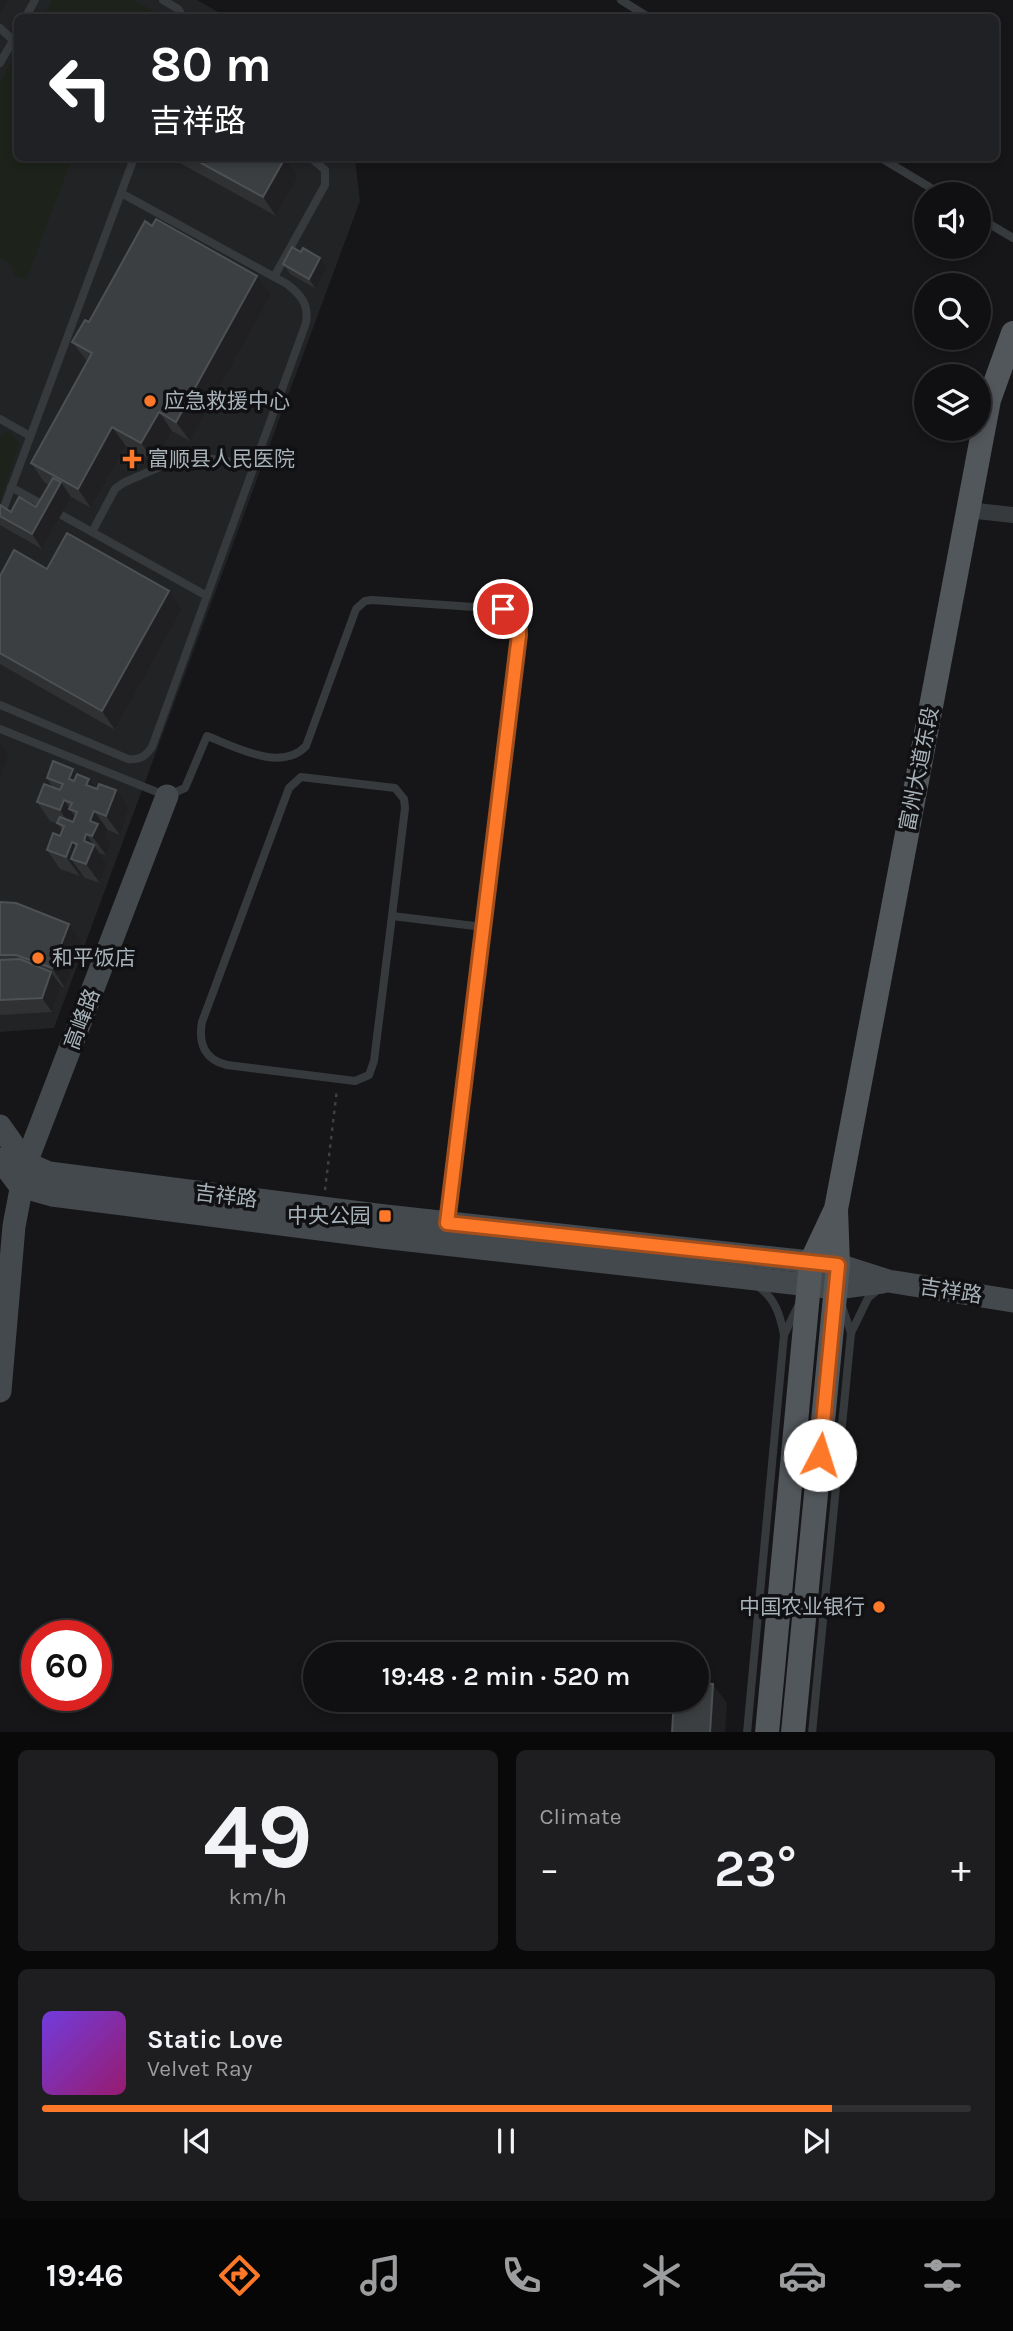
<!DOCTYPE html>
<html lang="en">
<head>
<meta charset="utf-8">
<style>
  body { margin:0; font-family:Karla,"Noto Sans SC",sans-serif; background:#1e1e20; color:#f1f3f6; height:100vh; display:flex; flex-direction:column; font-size:26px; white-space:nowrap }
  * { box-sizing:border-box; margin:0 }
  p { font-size:23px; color:#9c9d9f }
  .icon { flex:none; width:38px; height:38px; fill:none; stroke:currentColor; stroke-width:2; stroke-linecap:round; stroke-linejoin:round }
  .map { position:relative; height:1732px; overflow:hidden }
  .side { display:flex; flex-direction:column; gap:18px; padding:18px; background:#09090a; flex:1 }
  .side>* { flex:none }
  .hud { position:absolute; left:14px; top:14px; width:985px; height:147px; border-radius:10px; box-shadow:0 4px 10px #0003,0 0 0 2px #303032; background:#202124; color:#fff; overflow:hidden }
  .buttons { position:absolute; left:914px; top:182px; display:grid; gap:14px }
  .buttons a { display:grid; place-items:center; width:77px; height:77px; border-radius:50%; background:#101012; box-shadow:0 4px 10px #0003,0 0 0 2px #303032; font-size:35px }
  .speed { position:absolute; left:21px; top:1620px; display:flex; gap:14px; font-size:35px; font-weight:700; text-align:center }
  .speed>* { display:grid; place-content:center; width:91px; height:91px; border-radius:50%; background:#101012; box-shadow:0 4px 10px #0003,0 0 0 2px #303032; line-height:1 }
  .speed .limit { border:10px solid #d22; background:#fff; color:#111 }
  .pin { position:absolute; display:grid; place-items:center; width:60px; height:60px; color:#fff; margin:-30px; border:4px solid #fff; border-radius:50%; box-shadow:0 2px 7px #0007 }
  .me { position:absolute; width:77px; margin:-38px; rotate:5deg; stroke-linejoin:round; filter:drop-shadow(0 0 5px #0008) }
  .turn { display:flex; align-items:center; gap:24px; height:147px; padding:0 21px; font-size:32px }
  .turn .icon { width:91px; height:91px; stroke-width:2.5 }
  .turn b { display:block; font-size:49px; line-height:60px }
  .big { font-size:52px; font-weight:600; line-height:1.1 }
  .side .widget { flex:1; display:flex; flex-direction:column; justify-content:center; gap:10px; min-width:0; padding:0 24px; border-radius:10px; background:#1e1e20 }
  .side .dial { align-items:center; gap:0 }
  .dial b { font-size:91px; line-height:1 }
  .song { display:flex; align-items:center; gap:21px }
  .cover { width:84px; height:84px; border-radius:10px; background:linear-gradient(135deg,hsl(260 70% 55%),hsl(320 70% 35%)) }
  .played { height:7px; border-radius:4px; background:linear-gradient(90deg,#fd7829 85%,#303032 85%) }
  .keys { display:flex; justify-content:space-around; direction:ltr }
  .heat { display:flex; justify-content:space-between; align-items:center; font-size:38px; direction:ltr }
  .side .tiles { flex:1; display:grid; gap:18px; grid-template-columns:1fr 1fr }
  .widget:last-child { grid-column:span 2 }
  .trip { position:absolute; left:303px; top:1642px; width:406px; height:70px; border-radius:35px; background:#101012; box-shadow:0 4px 10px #0003,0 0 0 2px #303032; font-weight:600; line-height:70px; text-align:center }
  .tabs { display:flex; height:112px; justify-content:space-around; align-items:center; background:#060607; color:#9c9d9f }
  .tabs .icon { width:49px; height:49px }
  .tabs .active { color:#fd7829 }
  .tabs b { font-size:32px; color:#f1f3f6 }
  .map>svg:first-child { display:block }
</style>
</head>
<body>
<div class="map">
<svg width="1013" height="1733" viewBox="0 0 1013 1733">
  <rect width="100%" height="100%" fill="#161618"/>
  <path fill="#222325" d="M0 0H197L227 17 18 18V158H355L360 201 54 1028 0 1032Z"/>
  <g fill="#1d231b">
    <path d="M53 0H134L161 16 43 17Z"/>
    <path d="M17 59 18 158H72L26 280 14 275 12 266 0 258V82L12 61Z"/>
    <path d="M6 432 12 434 19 444 0 501V436Z"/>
  </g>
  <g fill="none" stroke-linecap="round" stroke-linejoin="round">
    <path stroke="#3c4144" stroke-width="2.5" stroke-dasharray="3.5 5" stroke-linecap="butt" d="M325 1190 337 1089"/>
    <g stroke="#373a3d" stroke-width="8">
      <path d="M163 0 178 9 184 18"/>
      <path d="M621 0 650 18"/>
      <path d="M25 18 35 0"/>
      <path d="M0 28 18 45"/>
      <path d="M0 63 18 32"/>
      <path d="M881 158 941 194"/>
      <path d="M978 217 1013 238"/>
      <path d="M274 277 325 185V170L311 158"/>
      <path d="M0 419 30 436"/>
      <path d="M11 487 207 596"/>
      <path d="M0 518 134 158"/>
      <path d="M92 532 115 489 123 483 180 458 199 457 255 465"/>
      <path d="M0 705 128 759C140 760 145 757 152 747L306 323C309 304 301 295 287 284L121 193"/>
      <path d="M0 729 167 796 185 788 207 736C234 746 281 773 306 746L356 609 365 601 372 600 503 609C517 612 519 623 519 635L447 1220"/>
      <path d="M392 916 374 1061 369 1075 355 1081 227 1065C205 1060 198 1044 202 1022L289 788 301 777 395 788 404 799 405 808 392 916 483 927"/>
      <path d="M842 1306 851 1333"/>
      <path d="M784 1335 798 1306"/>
      <path d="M747 1733 784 1335C780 1315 776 1300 759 1287"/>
      <path d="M812 1733 851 1333 868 1298 880 1288"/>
    </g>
    <path stroke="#373a3d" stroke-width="16" d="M968 510 1013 515"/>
    <g stroke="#44494d" stroke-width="23">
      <path d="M0 1126 26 1163 49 1173 385 1216 838 1265 888 1281 1013 1301"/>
      <path d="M0 1159 20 1186 52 1195 382 1237 836 1288 882 1282"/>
      <path d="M0 1391 14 1226 26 1163 167 796"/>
    </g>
    <g stroke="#52575c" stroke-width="24">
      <path d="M767 1733 811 1262 834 1213"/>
      <path d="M793 1733 838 1265 836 1209 989 400 1013 333"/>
    </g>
  </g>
  <g fill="#2f3133">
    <path d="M171 158H284L298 177 276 216Z"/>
    <path d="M301 252 320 258 327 268 316 289 290 274 283 264Z"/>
    <path d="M271 295 190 441 172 431 155 462 126 446 91 508 71 497 42 549 0 525V505L11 512 36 507 49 485 44 482 31 463 87 361 72 342 89 322Z"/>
    <path d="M47 569 182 610 115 730 0 664V576Z"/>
    <path d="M73 769 77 774 96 789 129 809 120 835 108 830 106 835 111 843 106 855 99 853 107 864 100 883 85 878 81 873 80 876 60 869 47 850 60 836 62 830 58 824 50 821 37 802 53 788 47 778Z"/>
    <path d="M0 902 82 943 65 988 61 986 52 1012 0 1015Z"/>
  </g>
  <g fill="#202022">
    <path d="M0 0H8L0 14Z"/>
    <path d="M285 158 298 177 276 216 263 197Z"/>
    <path d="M320 258 327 268 316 289 309 279Z"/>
    <path d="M257 276 271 295 190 441 176 422Z"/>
    <path d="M159 412 172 431 155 462 141 443Z"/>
    <path d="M112 427 126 446 91 508 78 489Z"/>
    <path d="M61 482 71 497 42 549 32 534Z"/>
    <path d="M169 591 182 610 115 730 102 711Z"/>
    <path d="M0 743 8 755 0 778Z"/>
    <path d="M73 769 87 788 69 779Z"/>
    <path d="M89 779 102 798 86 785Z"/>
    <path d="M116 790 129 809 120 835 106 816Z"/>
    <path d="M64 800 77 820 73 830 60 810Z"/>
    <path d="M94 811 108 830 106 835 111 843 106 855 92 836 90 821Z"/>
    <path d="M86 834 107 864 100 883 86 864 84 841Z"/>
    <path d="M72 842 86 861 71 859 81 873 80 876 66 857Z"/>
    <path d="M69 924 82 943 65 988 52 968Z"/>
    <path d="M51 972 61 986 52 1012 42 998Z"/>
    <path d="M713 1684 727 1703 725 1733H710Z"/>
  </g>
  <g fill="#3c3f41" stroke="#4d5154" stroke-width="2">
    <path d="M192 158H285L263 197Z"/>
    <path d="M156 219 257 276 176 422 159 412 141 443 112 427 78 489 31 463 92 353 72 342 85 320 89 322 145 221 152 226Z"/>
    <path d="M292 247 301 252 303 248 320 258 309 279 283 264Z"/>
    <path d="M53 478 61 482 32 534 0 516V505L11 512 19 497 36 507Z"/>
    <path d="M67 533 169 591 102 711 0 653V576L14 550 47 569Z"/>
    <path d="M53 761 73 769 69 779 74 781 77 774 89 779 86 785 97 789 99 784 116 790 106 816 94 811 90 821 98 824 92 836 86 834 84 841 94 845 86 864 71 859 77 844 72 842 66 857 47 850 53 833 60 836 64 826 57 823 60 817 73 822 77 812 69 809 72 803 64 800 60 810 37 802 44 784 60 790 63 784 47 778Z"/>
    <path d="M0 902 16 903 69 924 52 968 16 955H0Z"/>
    <path d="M20 959 51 972 42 998 0 1000V960Z"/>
    <path d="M696 1683 713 1684 710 1733H672L674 1699H696Z"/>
  </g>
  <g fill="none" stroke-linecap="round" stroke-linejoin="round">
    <g stroke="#a44e1b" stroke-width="18">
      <path id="route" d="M503 609C517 611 519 623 519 635L447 1223 838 1265 820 1455"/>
    </g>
    <use href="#route" stroke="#fd7829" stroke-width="12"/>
  </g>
  <g fill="#fd7829" stroke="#111113" stroke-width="2.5">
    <circle cx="150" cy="401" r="7"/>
    <path d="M128.5 448.5h7v7h7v7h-7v7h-7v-7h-7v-7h7z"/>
    <circle cx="38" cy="958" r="7"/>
    <rect x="378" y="1209" width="14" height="14" rx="3.5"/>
    <circle cx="879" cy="1607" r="7"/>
  </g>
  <g text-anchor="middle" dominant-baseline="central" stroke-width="7" stroke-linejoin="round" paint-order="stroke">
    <g font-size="21" fill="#a7b2b9" stroke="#111113" text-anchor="start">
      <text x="164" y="401">应急救援中心</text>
      <text x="148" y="459">富顺县人民医院</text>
      <text x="52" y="958">和平饭店</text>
      <text x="371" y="1216" text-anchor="end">中央公园</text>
      <text x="865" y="1607" text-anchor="end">中国农业银行</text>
    </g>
    <g font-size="21" fill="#a7b2b9" stroke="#111113">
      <text transform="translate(919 769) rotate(-79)">富州大道东段</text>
      <text transform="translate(82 1019) rotate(-69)">高峰路</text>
      <text transform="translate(226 1196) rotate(7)">吉祥路</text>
      <text transform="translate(951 1291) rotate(9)">吉祥路</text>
    </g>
  </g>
</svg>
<div class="buttons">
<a><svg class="icon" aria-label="sound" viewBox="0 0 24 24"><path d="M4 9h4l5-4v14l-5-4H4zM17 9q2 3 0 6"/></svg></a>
<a><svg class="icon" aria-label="search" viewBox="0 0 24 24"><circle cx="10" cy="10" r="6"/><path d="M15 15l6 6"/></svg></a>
<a><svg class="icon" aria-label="layers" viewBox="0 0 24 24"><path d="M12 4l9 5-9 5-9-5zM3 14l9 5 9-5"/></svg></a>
</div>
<div class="speed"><div class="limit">60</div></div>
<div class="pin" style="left:503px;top:609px;background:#d93025"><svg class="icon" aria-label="arrive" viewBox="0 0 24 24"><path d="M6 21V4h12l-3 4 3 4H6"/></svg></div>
<svg class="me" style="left:820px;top:1455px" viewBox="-20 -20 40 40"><circle r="19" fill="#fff"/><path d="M0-13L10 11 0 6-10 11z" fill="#fd7829"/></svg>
<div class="trip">19:48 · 2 min · 520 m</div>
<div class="hud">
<div class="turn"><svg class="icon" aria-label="left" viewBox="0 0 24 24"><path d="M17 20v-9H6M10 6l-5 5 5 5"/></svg><div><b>80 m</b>吉祥路</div></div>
</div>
</div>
<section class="side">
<div class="tiles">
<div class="widget dial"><b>49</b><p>km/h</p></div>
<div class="widget"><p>Climate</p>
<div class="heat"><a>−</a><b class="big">23°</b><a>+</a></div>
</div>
<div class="widget">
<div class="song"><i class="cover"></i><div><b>Static Love</b><p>Velvet Ray</p></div></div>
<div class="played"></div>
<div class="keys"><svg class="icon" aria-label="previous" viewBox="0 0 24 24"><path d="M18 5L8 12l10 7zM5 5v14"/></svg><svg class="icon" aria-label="pause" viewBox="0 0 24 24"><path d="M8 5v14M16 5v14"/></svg><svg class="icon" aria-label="next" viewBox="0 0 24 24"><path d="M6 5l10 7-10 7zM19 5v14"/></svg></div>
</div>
</div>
</section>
<nav class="tabs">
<b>19:46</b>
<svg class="icon active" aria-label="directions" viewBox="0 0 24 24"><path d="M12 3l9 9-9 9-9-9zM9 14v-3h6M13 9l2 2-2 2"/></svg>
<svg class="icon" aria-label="music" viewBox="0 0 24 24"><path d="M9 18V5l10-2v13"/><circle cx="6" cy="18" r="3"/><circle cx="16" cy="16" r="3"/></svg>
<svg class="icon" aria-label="phone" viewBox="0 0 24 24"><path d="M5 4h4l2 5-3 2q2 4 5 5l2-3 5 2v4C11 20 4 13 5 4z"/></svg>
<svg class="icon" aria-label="climate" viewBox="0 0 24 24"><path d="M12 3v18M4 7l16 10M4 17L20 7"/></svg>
<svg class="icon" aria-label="car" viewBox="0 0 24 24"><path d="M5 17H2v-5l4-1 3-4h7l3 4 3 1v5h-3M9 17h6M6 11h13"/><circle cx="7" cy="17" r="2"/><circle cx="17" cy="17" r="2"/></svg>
<svg class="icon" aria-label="filters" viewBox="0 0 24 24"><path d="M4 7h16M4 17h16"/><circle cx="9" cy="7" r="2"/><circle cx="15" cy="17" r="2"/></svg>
</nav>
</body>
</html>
